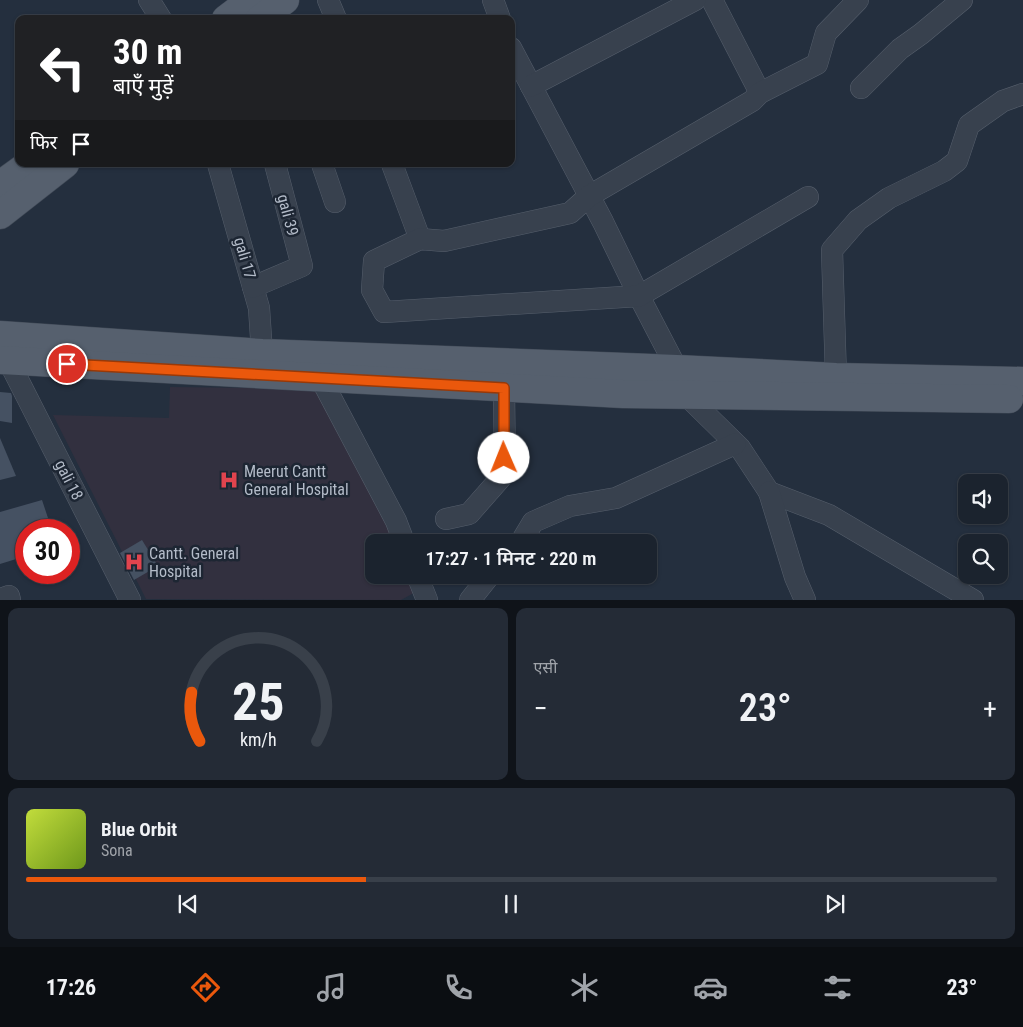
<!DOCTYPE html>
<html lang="hi">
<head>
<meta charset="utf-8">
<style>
  body { margin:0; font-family:"Roboto Condensed","Noto Sans Devanagari",sans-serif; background:#242b36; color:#f1f3f6; height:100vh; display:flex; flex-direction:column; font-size:19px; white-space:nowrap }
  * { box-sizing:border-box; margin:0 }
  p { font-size:16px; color:#a0a4aa }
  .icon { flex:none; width:28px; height:28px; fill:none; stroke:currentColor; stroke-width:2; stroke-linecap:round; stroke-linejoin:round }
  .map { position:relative; height:600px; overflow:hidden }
  .details { display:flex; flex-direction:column; gap:8px; padding:8px; background:#0f1319; flex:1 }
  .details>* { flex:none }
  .guide { position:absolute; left:15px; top:15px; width:500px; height:152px; border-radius:10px; box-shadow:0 1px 4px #0004,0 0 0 1px #39404a; background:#202124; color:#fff; overflow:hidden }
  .controls { position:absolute; left:958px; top:474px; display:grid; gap:10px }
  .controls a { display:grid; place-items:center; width:50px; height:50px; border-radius:10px; background:#1b232e; box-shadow:0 1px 4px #0004,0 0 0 1px #39404a; font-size:25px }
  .speed { position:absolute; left:15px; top:519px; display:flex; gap:10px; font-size:25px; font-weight:700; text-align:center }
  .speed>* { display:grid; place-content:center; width:65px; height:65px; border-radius:50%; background:#1b232e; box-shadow:0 1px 4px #0004,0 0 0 1px #39404a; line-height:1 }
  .speed .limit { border:8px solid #d22; background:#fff; color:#111 }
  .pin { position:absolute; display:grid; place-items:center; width:42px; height:42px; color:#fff; margin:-21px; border:2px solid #fff; border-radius:50%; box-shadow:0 1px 5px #0007 }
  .me { position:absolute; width:55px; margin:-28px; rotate:359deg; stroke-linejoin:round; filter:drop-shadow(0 0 4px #0008) }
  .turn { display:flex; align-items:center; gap:18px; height:105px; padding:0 15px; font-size:22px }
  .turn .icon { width:65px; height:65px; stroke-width:2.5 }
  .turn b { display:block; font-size:35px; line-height:42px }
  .then { display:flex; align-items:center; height:48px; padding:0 15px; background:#0003; gap:10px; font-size:19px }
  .big { font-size:38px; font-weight:600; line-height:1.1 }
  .details .card { flex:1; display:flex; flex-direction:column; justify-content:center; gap:8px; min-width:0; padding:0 18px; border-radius:10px; background:#242b36 }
  .details .dial { align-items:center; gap:0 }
  .dial svg { height:130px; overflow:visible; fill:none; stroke:#39404a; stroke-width:7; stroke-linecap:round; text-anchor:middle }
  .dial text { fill:#f1f3f6; stroke:none }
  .song { display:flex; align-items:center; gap:15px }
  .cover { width:60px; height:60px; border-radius:8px; background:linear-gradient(135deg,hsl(70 70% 55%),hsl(80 70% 35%)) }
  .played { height:5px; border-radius:2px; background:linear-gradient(90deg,#ea580c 35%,#39404a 35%) }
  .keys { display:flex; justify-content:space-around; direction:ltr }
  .heat { display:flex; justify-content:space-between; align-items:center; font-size:28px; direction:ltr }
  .details .tiles { flex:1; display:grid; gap:8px; grid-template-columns:1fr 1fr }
  .card:last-child { grid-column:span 2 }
  .trip { position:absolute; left:365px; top:534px; width:292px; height:50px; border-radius:10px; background:#1b232e; box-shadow:0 1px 4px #0004,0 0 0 1px #39404a; font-weight:600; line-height:50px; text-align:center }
  .tab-bar { display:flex; height:80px; justify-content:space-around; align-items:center; background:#0b0e12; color:#a0a4aa }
  .tab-bar .icon { width:35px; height:35px }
  .tab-bar .on { color:#ea580c }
  .tab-bar b { font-size:22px; color:#f1f3f6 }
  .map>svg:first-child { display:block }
</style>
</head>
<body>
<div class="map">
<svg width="1023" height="600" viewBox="0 0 1023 600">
  <rect width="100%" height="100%" fill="#242f3e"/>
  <path fill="#32303f" d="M170 387 334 389 399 542H374V575H413L419 590 401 600 146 599 53 415 169 418Z"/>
  <g fill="#455162">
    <path d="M0 392 11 393 12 396V423L0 421Z"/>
    <path d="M0 438 16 476 0 480Z"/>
    <path d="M42 500 52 530H26V556L0 564V512Z"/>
    <path d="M142 540 158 566 134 580 120 553Z"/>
  </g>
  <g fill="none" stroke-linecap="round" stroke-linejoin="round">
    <g stroke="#565f6c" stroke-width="22">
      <g id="minor">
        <path d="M149 0 161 19"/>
        <path d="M328 0 336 19"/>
        <path d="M493 0 500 19"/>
        <path d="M712 0 760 93"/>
        <path d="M511 48 603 222 639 296 677 369 687 396 740 448 769 492 829 515 973 600"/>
        <path d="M531 86 695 0"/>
        <path d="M861 88 900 49 921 34 962 0"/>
        <path d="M218 164 259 308 262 353"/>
        <path d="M322 164 335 202"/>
        <path d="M392 164 420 239"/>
        <path d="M808 197 639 296 384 312 372 290 374 261 420 239 444 241 570 213 589 196 752 101 760 93 817 64 826 33 858 0"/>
        <path d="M253 287 302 266 275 164"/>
        <path d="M8 360 130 600"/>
        <path d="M320 377 396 521 404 542"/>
        <path d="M836 377 832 250 858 220 889 198 944 171 957 161 969 125 1003 101 1023 94"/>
        <path d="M769 492 795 577 805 600"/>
        <path d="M446 519 469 514 505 473 504 388"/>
        <path d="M521 542 533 522 570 506 616 498 735 444"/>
        <path d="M417 575 427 600"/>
        <path d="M0 599 9 596 10 600"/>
        <path d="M470 600 490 575"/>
      </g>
    </g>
    <g stroke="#414a57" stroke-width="29">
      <g id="major">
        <path d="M226 19 251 0"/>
        <path d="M260 19 285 0"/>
        <path d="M0 185 29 164"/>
        <path d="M0 215 65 164"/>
        <path d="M0 335 262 353 677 369 836 377 1023 381"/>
        <path d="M0 360 623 394 1009 399"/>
      </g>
    </g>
    <use href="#minor" stroke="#38414e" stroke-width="21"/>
    <use href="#major" stroke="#56606e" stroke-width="28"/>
  </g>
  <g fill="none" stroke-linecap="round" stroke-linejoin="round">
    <g stroke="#983908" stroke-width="12">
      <path id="route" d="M67 364 504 388V458"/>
    </g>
    <use href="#route" stroke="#ea580c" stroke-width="9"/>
  </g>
  <defs>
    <g id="hospital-bare" transform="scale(1.5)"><path d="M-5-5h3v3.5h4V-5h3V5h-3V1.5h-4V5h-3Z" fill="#e0444e" stroke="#1d2633" stroke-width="2.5" paint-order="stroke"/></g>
  </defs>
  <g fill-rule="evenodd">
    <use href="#hospital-bare" x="229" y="480"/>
    <use href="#hospital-bare" x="134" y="562"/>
  </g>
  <g text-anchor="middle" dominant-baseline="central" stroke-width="5" stroke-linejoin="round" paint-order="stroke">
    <g font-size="16" fill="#b4bcc9" stroke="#1d2633">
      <text transform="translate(288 215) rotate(75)">gali 39</text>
      <text transform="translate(245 258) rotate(74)">gali 17</text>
      <text transform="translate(69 480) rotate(63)">gali 18</text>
    </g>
    <g font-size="16" fill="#b4bcc9" stroke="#1d2633" text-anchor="start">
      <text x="244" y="471">Meerut Cantt<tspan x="244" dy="18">General Hospital</tspan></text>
      <text x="149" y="553">Cantt. General<tspan x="149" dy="18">Hospital</tspan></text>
    </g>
  </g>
</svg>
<div class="controls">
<a><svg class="icon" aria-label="sound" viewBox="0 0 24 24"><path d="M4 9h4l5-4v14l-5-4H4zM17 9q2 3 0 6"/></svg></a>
<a><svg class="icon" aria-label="search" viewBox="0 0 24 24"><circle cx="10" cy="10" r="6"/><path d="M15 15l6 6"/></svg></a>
</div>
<div class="speed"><div class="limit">30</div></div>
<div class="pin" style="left:67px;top:364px;background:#d93025"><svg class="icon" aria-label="arrive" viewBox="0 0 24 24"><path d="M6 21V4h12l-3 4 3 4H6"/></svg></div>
<svg class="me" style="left:504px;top:458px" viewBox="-20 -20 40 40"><circle r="19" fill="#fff"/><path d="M0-13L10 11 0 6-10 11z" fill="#ea580c"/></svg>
<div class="trip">17:27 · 1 मिनट · 220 m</div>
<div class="guide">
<div class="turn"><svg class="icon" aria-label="left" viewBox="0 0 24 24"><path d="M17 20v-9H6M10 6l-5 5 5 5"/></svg><div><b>30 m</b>बाएँ मुड़ें</div></div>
<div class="then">फिर<svg class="icon" aria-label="arrive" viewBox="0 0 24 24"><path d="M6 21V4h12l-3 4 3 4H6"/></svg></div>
</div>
</div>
<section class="details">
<div class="tiles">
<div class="card dial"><svg viewBox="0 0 100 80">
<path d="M14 69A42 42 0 1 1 86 69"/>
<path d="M14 69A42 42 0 0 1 9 39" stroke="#ea580c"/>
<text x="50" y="56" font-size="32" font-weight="700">25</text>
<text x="50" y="72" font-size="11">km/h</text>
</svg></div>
<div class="card"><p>एसी</p>
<div class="heat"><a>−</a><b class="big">23°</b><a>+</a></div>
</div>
<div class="card">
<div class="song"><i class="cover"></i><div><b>Blue Orbit</b><p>Sona</p></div></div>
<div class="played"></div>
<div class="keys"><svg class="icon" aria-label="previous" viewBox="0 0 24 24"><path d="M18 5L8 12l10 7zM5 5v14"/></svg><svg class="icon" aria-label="pause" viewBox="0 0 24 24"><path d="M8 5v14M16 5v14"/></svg><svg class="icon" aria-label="next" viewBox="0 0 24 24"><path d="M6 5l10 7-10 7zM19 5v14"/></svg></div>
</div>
</div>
</section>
<nav class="tab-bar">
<b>17:26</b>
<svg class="icon on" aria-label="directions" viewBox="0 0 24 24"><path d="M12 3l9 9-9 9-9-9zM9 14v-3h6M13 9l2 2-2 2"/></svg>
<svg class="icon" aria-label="music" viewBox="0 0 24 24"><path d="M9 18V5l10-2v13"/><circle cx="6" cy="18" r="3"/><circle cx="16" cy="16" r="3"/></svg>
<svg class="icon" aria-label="phone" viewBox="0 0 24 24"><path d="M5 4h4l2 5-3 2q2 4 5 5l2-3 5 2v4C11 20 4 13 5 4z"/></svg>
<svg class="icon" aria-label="climate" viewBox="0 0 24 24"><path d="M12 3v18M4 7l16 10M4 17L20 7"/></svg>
<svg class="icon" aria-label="car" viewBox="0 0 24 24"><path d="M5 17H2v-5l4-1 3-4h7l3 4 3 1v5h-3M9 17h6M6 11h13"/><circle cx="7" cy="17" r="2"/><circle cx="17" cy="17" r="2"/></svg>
<svg class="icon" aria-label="filters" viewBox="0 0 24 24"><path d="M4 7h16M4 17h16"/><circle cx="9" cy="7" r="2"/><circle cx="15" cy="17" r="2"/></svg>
<b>23°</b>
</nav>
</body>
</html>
